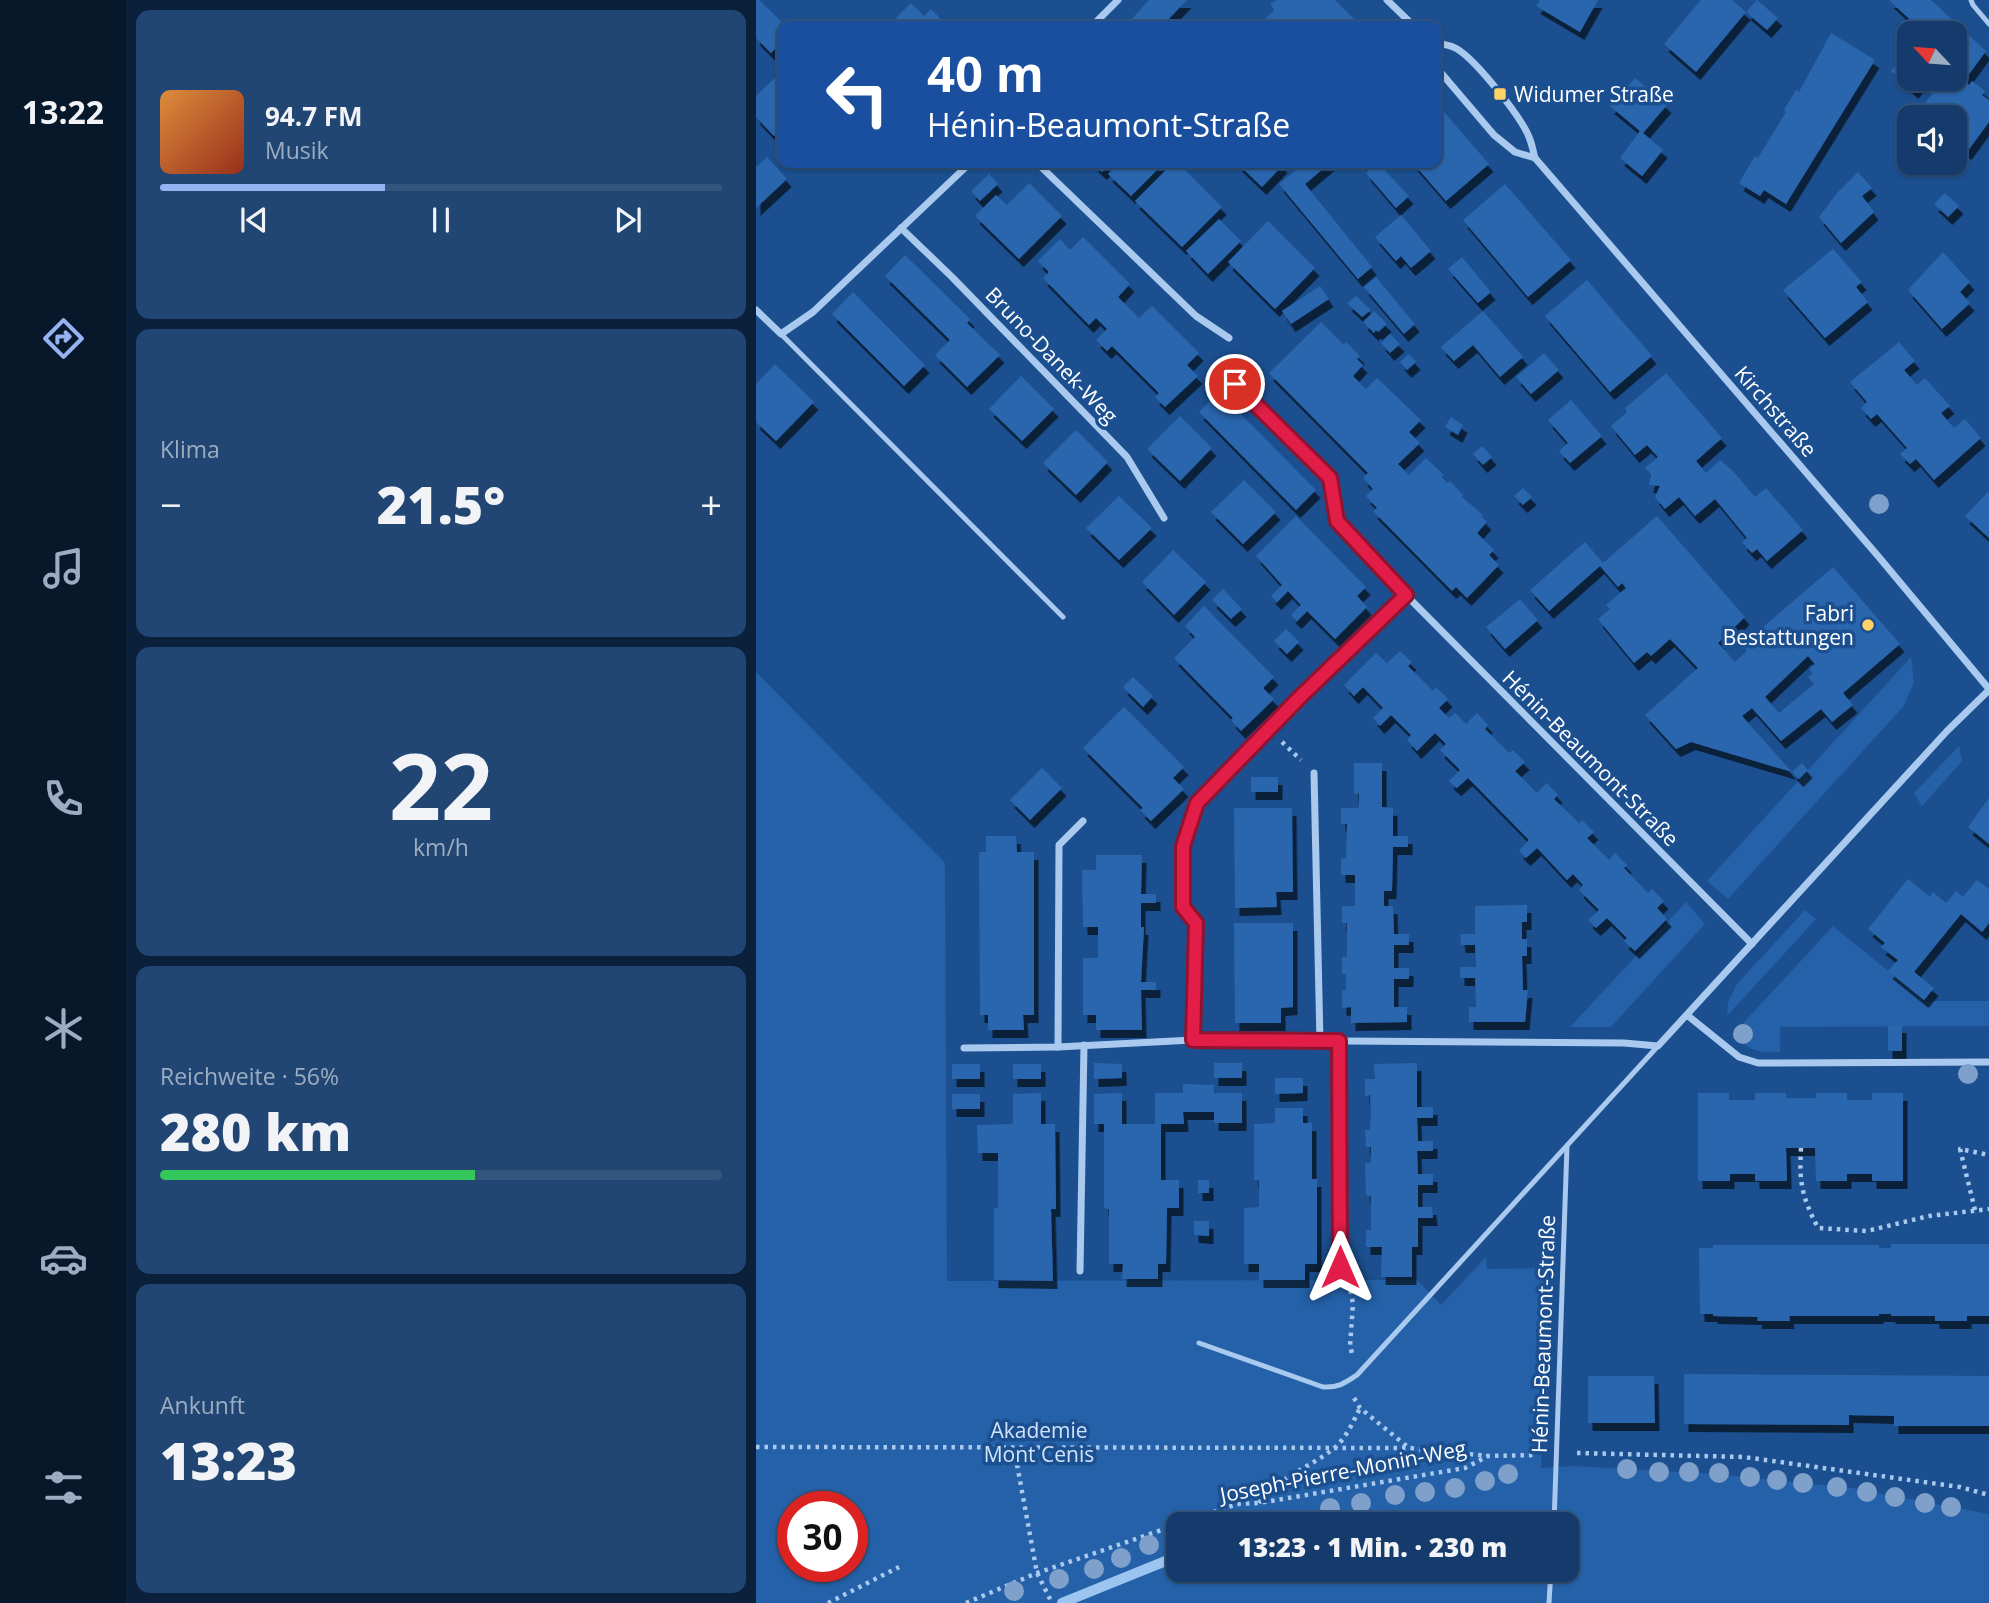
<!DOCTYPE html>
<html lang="de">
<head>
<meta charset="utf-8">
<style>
  body { margin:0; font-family:"Open Sans",sans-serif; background:#214673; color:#f1f3f6; height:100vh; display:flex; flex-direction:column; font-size:26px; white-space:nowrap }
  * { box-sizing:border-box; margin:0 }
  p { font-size:23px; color:#9dadc1 }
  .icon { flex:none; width:38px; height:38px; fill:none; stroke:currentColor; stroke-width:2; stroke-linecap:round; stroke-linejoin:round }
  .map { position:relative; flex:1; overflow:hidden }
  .details { display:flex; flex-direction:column; gap:10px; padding:10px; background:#0b203b; width:630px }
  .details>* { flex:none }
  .banner { position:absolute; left:21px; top:21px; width:665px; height:147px; border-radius:14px; box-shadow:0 2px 5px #0004,0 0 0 2px #33557e; background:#1a4fa0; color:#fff; overflow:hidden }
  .needle { width:46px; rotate:296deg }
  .controls { position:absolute; left:1141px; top:21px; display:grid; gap:14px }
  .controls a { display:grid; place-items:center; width:70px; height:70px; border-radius:14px; background:#143b6b; box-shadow:0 2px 5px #0004,0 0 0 2px #33557e; font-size:35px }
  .speed { position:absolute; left:21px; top:1491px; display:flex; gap:14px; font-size:35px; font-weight:700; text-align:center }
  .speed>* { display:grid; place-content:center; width:91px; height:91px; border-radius:50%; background:#143b6b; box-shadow:0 2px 5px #0004,0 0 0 2px #33557e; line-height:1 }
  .speed .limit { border:10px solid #d22; background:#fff; color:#111 }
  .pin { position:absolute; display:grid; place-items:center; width:60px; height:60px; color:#fff; margin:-30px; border:4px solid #fff; border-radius:50%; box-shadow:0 2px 7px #0007 }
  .me { position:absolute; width:77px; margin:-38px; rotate:0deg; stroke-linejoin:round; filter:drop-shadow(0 0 5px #0008) }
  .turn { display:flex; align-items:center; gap:24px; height:147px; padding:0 35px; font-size:32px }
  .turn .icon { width:91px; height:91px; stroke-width:2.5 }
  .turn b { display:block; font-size:49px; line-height:60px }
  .big { font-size:52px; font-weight:800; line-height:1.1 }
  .details .tile { flex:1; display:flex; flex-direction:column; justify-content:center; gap:10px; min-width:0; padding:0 24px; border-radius:14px; background:#214673 }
  .details .dial { align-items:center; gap:0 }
  .dial b { font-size:91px; line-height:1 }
  .song { display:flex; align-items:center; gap:21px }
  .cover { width:84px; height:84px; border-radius:10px; background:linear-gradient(135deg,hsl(30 70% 55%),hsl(10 70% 35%)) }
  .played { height:7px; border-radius:4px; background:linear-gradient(90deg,#95b2f1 40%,#33557e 40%) }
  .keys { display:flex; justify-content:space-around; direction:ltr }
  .heat { display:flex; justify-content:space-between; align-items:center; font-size:38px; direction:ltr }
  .charge { height:10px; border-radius:5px; background:linear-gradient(90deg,#34c759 56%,#33557e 0) }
  .trip { position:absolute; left:410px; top:1512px; width:413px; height:70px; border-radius:14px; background:#143b6b; box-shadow:0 2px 5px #0004,0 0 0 2px #33557e; font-weight:800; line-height:70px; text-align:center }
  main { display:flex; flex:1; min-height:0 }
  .tab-bar { display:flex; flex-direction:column; width:126px; justify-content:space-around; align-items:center; background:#08182b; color:#9dadc1 }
  .tab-bar .icon { width:49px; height:49px }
  .tab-bar .active { color:#95b2f1 }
  .tab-bar b { font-size:32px; color:#f1f3f6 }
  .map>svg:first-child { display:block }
</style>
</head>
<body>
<main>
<nav class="tab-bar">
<b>13:22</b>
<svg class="icon active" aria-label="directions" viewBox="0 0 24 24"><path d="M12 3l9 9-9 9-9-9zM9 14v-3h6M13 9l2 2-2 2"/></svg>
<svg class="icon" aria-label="music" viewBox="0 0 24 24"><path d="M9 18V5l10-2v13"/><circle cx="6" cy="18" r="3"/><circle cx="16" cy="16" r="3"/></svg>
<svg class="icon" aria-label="phone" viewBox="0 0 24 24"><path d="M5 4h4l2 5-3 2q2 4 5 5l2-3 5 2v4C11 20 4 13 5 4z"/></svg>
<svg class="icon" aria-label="climate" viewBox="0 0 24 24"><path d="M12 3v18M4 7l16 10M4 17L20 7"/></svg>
<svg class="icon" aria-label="car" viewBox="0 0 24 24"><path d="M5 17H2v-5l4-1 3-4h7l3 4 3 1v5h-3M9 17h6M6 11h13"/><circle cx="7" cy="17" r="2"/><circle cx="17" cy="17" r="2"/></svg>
<svg class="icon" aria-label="filters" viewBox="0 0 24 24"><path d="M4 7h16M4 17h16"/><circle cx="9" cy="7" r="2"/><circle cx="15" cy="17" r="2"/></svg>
</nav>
<section class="details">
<div class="tile">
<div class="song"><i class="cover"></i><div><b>94.7 FM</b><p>Musik</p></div></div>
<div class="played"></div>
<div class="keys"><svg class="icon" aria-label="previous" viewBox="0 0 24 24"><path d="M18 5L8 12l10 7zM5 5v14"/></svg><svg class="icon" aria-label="pause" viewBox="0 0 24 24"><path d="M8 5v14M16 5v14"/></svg><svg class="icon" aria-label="next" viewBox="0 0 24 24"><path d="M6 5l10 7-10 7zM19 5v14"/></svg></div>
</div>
<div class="tile"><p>Klima</p>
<div class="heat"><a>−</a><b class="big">21.5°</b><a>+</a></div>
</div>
<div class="tile dial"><b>22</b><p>km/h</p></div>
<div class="tile"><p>Reichweite · 56%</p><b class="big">280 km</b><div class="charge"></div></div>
<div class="tile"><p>Ankunft</p><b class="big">13:23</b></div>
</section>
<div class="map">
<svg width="1233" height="1603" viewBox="0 0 1233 1603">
  <defs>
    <filter id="shadow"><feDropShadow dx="4.5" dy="8" stdDeviation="0" flood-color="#0009"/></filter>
  </defs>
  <rect width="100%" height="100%" fill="#1b4f8f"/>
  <g fill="#2461a8" fill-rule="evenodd">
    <path d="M1155 657 1158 683 1147 707 972 899 951 881Z"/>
    <path d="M0 672 189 863 191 1281 661 1280 685 1305 730 1257 731 1269 792 1268 785 1468 818 1466 959 1474 1096 1488 1233 1514V1603H0ZM37 1507H96V1566H37ZM422 1524H810V1570H422Z"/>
    <path d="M1203 746 1206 761 1166 806 1158 793Z"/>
    <path d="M930 902 949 924 855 1027H814Z"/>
    <path d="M1049 910 1060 919 971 1016 972 1002 981 984Z"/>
    <path d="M1077 926 1169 1001H1233V1026L1024 1027V1052C1004 1053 990 1051 978 1033Z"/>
  </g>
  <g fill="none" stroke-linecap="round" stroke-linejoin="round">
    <path stroke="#9cc4f0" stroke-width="10" d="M306 1603 422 1556"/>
  </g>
  <g fill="#2a66ad" fill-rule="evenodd" filter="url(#shadow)">
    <path d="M0 0H3L30 26H26V42L15 53 0 38Z"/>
    <path d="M393 0H431L406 26H376L372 23Z"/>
    <path d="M521 0H579L605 26H502L518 10 514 4Z"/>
    <path d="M784 0H842L824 32 780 6Z"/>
    <path d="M945 0H976L990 12 940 72 908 44Z"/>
    <path d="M1001 0 1022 18 1011 30 990 12Z"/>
    <path d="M1133 0H1175L1230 51 1208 81 1213 85 1216 81 1229 91 1226 95 1233 100V122L1211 152 1199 143V117H1165L1161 114 1187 79H1199V33H1164L1166 31Z"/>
    <path d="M155 3 168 16 175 9 187 21 182 26H132Z"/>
    <path d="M1075 33 1119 60 1030 204 1008 190 1004 196 983 183 999 156 1002 158 1010 145 1030 112 1028 110 1040 90 1043 92Z"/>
    <path d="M1153 47V79H1167L1158 91 1135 71Z"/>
    <path d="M26 71V128L18 136 0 117V96Z"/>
    <path d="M879 78 911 105 887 133 907 150 886 176 864 158 884 131 854 106Z"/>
    <path d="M681 104 733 164 690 201 657 163H681Z"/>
    <path d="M11 157 31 179 0 208V167Z"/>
    <path d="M337 163H356L346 172Z"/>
    <path d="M363 163H408L375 196 352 174Z"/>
    <path d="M417 163H422L466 207 426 247 379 201Z"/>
    <path d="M481 163H525L527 165 506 187Z"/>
    <path d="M548 163H574L549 184 616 267 602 279 523 184Z"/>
    <path d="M622 163 653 196 640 208 610 173Z"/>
    <path d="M1102 172 1116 188 1106 196 1118 212 1085 243 1063 217 1082 192Z"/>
    <path d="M233 174 242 184 224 201 215 191Z"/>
    <path d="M273 183 306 216 263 259 219 216 240 195 251 205Z"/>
    <path d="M749 184 815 260 772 297 707 220Z"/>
    <path d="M1189 193 1203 206 1192 217 1178 204Z"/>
    <path d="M645 215 675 251 655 268 645 256 640 261 619 237Z"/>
    <path d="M463 219 485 241 452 274 430 251Z"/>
    <path d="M512 221 559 268 519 309 472 262Z"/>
    <path d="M327 237 374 284 362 297 383 318 396 306 443 353 431 365 442 376 409 407 399 397 403 393 356 346 351 351 340 340 351 329 340 318 333 325 287 278 293 272 282 261 304 239 314 250Z"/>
    <path d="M1077 249 1106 282 1100 287 1112 302 1069 338 1027 290Z"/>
    <path d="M1187 252 1214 282 1204 292 1214 303 1186 329 1152 290Z"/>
    <path d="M149 255 214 319 211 323 244 355 211 387 179 355 194 340 129 276Z"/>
    <path d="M706 257 735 292 722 303 692 269Z"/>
    <path d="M620 277 659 324 648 334 608 287Z"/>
    <path d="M831 280 896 356 854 392 789 316Z"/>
    <path d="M564 286 573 299 535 324 526 311Z"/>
    <path d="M97 292 169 365 148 386 76 314Z"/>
    <path d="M600 296 615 310 606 317 591 303Z"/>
    <path d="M618 311 631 324 622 332 620 330 618 333 607 322Z"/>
    <path d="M727 311 767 357 744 377 717 345 698 361 685 347Z"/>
    <path d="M565 322 588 345 590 342 604 356 601 359 607 365 597 376 610 389 621 378 665 420 653 432 664 443 642 464 653 475 670 458 688 475 686 477 692 483 694 481 707 495 706 497 727 515 725 516 731 522 721 533 738 550 733 555 743 565 711 598 700 587 696 591 617 511 621 508 610 496 617 489 607 478 612 473 513 373Z"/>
    <path d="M634 334 644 344 634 353 625 343Z"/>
    <path d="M1143 342 1159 361 1148 370 1161 385 1169 378 1194 406 1185 413 1198 428 1209 419 1225 438 1178 480 1160 459 1154 464 1144 454 1151 448 1121 414 1115 419 1105 408 1111 402 1094 382Z"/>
    <path d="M788 353 803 370 775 394 760 377Z"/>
    <path d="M653 354 660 362 651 370 644 362Z"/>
    <path d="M19 364 58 402 20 441 0 422V384Z"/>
    <path d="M910 373 966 438 940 461 950 473 964 460 977 471 999 497 1010 488 1047 530 1011 561 1001 549 996 553 986 542 991 538 959 499 939 516 923 497 909 509 899 497 904 486 893 485 895 474 889 468 902 457 891 445 879 455 855 426 871 412 869 408Z"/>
    <path d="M265 376 298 409 266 441 233 409Z"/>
    <path d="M463 392 560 490 540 510 443 412Z"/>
    <path d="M815 400 846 436 814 463 803 451 812 443 792 420Z"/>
    <path d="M424 416 456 448 424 481 391 449Z"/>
    <path d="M695 417 707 425 702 435 689 427Z"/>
    <path d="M320 430 352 462 320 495 287 463Z"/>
    <path d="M726 446 736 457 727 465 717 454Z"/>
    <path d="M488 480 520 512 487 544 455 512Z"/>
    <path d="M767 488 776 497 767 505 758 496Z"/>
    <path d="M1233 491V538L1209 516Z"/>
    <path d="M363 496 396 528 363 560 330 528Z"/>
    <path d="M540 516 610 587 601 596 611 607 579 639 551 611 541 621 535 615 545 605 532 591 521 602 515 596 526 585 500 556Z"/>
    <path d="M901 516 989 617 962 643 979 662 991 651 986 645 1077 567 1144 644 1087 693 1097 705 1076 722 1065 709 1025 741 996 708 986 716 1036 772 1046 763 1052 770 1043 779 1036 772 935 742 920 749 889 715 942 668 914 639 895 656 891 652 878 663 842 619 854 609 850 605 870 588 866 583 862 587 844 566 793 611 774 590 829 542 847 563ZM1052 656 1059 664 1053 669 1057 673 1052 677 1058 684 1023 713 1009 697Z"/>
    <path d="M417 550 450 582 418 615 386 582Z"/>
    <path d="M467 589 486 609 475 619 456 600Z"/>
    <path d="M764 599 782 620 749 649 730 627Z"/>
    <path d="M448 606 518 677 507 688 518 699 485 731 475 720 477 718 418 658 439 637 429 626Z"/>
    <path d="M530 629 543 642 531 654 518 641Z"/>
    <path d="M644 651 656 662 652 666 677 691 680 687 692 699 683 708 693 718 699 713 710 724 721 713 732 725 729 729 753 753 757 750 769 762 759 771 781 793 791 783 802 795 798 799 823 823 826 820 838 832 831 838 853 860 859 853 871 865 868 868 892 893 896 889 908 901 901 908 911 919 879 951 868 941 871 938 851 918 840 928 832 920 843 910 823 890 827 885 817 874 811 880 781 848 770 858 763 851 773 840 712 778 701 788 697 785 693 781 704 770 684 750 690 744 679 733 661 751 651 740 655 735 635 715 624 726 617 718 627 708 607 687 598 696 588 685 620 653 631 663Z"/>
    <path d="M377 677 397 696 387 707 367 687Z"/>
    <path d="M368 707 428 767 417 778 428 789 395 821 384 810 387 808 327 748Z"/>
    <path d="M598 763H626V807L637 808V836H652V847H637L636 891H628V906H637L638 934H653V945H638V968H653V979H638V1007H651V1022L595 1023V1007L586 1008V991L590 990V974H586V957H591V923H586V906H599V875H585V859L590 858 591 824H585V808H603V793L598 794Z"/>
    <path d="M286 768 306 788 274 820 254 800Z"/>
    <rect x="495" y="777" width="27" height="15"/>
    <path d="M1233 798V844L1212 827Z"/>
    <path d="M478 808H536L537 892H520L521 907 479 908Z"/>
    <path d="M230 836H260L261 852H278V1015H267L268 1030H232V1015H224L223 852H230Z"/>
    <path d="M340 855H386L385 894H400V903H385V927H388L385 982H400V990H385L386 1030H340V1015H327V958H342V927H327L326 870H340Z"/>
    <path d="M1152 879 1174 897 1177 892 1190 903 1200 891 1207 897 1221 880 1233 889V923L1226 932 1205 914 1158 972 1178 988 1168 1000 1132 971 1142 960 1125 947 1129 943 1112 929Z"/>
    <path d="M771 905V922H766V939H771V956H766L767 990H772L769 1022H713V1007H720L719 978H704V967H720L719 945H705L704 934H719V906Z"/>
    <path d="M478 923H537V1007L525 1008V1023H479Z"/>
    <rect x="1132" y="1025" width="14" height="26"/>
    <path d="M338 1063 366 1064V1078L338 1079Z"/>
    <rect x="458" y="1063" width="28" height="15"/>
    <path d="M661 1063V1107H677V1118H661L662 1141H677V1151H661L662 1174H677V1185H662V1207H676L677 1218H662V1247H656V1277H625L626 1247H610V1230H615V1196L610 1195 609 1163H615V1147H610L609 1130H614L615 1113 614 1095 609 1096V1079H619L618 1064Z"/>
    <rect x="196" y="1064" width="28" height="15"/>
    <rect x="257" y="1064" width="28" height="15"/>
    <path d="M519 1078H547V1093L519 1094Z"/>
    <path d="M427 1084 458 1085V1093H486V1123H458V1112H427L428 1124H405V1180H423V1208H411L410 1264H402V1279H366L367 1264H353V1209L348 1208V1124H338V1094L366 1093V1124H399V1093H427Z"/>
    <path d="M285 1093V1124H299L300 1209H295L297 1281 238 1280V1208H242V1153H222L221 1125 257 1124V1094Z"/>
    <path d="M942 1093H973V1100H999V1093H1030V1098H1060V1093H1091V1100H1116V1093H1147V1181H1116V1174H1091V1181H1060L1059 1148H1030L1031 1181H999V1174H974V1181H942Z"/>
    <rect x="196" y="1094" width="28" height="15"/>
    <path d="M519 1108H547V1123H556V1179H561V1264H549V1280H503V1264H488V1208L503 1207V1180H498V1124L519 1123Z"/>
    <rect x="442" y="1180" width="11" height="13"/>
    <path d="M438 1221H453V1236L438 1235Z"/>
    <path d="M1135 1244H1233V1316H1211V1321H1179V1316H1135V1314H1123V1316H1033L1034 1321H1001L1002 1317 957 1316V1314H944L943 1248H957V1245H1123V1248H1135Z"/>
    <path d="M928 1374 1233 1376V1426H1138V1416L1093 1415V1425L928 1424Z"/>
    <path d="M832 1376H898L899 1423H832Z"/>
  </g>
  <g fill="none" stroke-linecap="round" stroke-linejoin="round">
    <g stroke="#a9c9ee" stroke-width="4.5" stroke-dasharray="3.5 5" stroke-linecap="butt">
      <path d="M526 742 545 760"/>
      <path d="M1045 1148C1043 1183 1046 1197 1062 1228L1111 1231 1173 1216 1233 1209"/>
      <path d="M1219 1210 1204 1149 1233 1155"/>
      <path d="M593 1282 597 1304 594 1346 596 1353"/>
      <path d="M598 1398 604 1408 653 1448"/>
      <path d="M0 1447 654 1448 732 1456"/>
      <path d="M258 1448 281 1573 296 1603"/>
      <path d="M821 1453 988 1457 1204 1487 1233 1495"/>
      <path d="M503 1503C521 1478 553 1468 577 1449 590 1439 597 1422 604 1408"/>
      <path d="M72 1603 143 1567"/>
      <path d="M210 1603 281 1573 481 1504 503 1503 709 1468 732 1456 780 1455"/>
    </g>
    <g stroke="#a9c9ee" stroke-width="5">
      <path d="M1215 0 1217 5 1233 24"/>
      <path d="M25 334 307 617"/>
      <path d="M443 1343 567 1387C582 1388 589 1383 601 1375L902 1046"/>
      <path d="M798 1524 811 1146"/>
      <path d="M793 1603 795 1570"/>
    </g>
    <g stroke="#a9c9ee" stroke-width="7">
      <path d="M631 0 658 26"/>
      <path d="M336 26 362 0"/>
      <path d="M681 43C686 44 692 45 697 47 716 54 765 117 773 137 776 144 777 151 779 158L1122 556 1233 689"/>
      <path d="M681 68 738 135 759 152 779 158"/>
      <path d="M281 163 440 316 473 338"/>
      <path d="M145 228 196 277 371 457 408 518"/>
      <path d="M0 310 25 334 57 312 214 163"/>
      <path d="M479 384 574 478 581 521 650 595 996 944"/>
      <path d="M558 773 564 1042"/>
      <path d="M931 1015 983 1057 1002 1063 1233 1062"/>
      <path d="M437 1040 440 923 427 907V846L441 803 543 698 650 595"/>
      <path d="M583 1041 584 1267"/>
      <path d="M302 1047 303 845 327 821"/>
      <path d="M208 1048 302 1047 437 1040 868 1043 902 1046 1191 731 1233 690"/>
      <path d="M324 1271 328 1045"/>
    </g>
  </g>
  <g fill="#7ea0ca">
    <circle cx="1123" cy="504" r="10"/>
    <circle cx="987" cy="1034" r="10"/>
    <circle cx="1212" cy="1074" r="10"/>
    <circle cx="871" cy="1469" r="10"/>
    <circle cx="903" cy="1472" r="10"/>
    <circle cx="933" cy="1472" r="10"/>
    <circle cx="963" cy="1473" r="10"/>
    <circle cx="752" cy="1474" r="10"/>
    <circle cx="994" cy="1477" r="10"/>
    <circle cx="1021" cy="1480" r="10"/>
    <circle cx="729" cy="1481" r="10"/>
    <circle cx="1047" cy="1483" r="10"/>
    <circle cx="1081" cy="1487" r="10"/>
    <circle cx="699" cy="1488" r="10"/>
    <circle cx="669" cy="1492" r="10"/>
    <circle cx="1111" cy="1492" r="10"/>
    <circle cx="639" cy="1495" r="10"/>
    <circle cx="1139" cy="1497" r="10"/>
    <circle cx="605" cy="1503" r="10"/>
    <circle cx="1169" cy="1503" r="10"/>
    <circle cx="1195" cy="1507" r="10"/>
    <circle cx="574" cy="1508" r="10"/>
    <circle cx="393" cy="1545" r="10"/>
    <circle cx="365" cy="1558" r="10"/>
    <circle cx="338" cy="1569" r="10"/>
    <circle cx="303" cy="1579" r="10"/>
    <circle cx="258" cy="1591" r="10"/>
  </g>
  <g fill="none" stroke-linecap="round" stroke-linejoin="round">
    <g stroke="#92132f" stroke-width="18">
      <path id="route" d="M479 384 574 478 581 521 650 595 543 698 441 803 427 846V907L440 923 437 1040 583 1041 584 1267"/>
    </g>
    <use href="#route" stroke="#e11d48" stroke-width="12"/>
  </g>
  <g fill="#ffd166" stroke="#1b4f8f" stroke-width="2.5">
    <rect x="737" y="87" width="14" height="14" rx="3.5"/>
    <circle cx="1112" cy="625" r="7"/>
  </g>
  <g text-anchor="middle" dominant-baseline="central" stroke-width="7" stroke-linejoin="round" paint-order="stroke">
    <g font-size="21" fill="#fff" stroke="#1b4f8f" text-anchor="start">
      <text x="758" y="94">Widumer Straße</text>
      <text x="1098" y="613" text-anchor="end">Fabri<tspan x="1098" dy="24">Bestattungen</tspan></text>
    </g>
    <g font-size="21" fill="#fff" stroke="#1b4f8f">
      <text transform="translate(296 355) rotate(46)">Bruno-Danek-Weg</text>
      <text transform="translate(1020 411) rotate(49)">Kirchstraße</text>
      <text transform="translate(835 758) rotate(45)">Hénin-Beaumont-Straße</text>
      <text transform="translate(787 1334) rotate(-88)">Hénin-Beaumont-Straße</text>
      <text transform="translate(587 1471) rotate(-11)">Joseph-Pierre-Monin-Weg</text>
    </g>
    <g font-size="21" fill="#cfe3fa" stroke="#1b4f8f">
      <text x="283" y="1430">Akademie<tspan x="283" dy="24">Mont Cenis</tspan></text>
    </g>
  </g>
</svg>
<div class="controls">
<a><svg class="needle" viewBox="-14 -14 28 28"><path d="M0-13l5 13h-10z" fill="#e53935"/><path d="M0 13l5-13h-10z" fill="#9dadc1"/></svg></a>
<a><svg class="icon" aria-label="sound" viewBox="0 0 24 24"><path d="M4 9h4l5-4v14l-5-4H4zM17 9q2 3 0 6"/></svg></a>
</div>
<div class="speed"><div class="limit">30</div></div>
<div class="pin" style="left:479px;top:384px;background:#d93025"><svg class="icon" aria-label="arrive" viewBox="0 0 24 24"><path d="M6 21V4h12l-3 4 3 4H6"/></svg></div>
<svg class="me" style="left:584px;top:1267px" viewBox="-20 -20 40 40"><path d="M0-17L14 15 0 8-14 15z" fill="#e11d48" stroke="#fff" stroke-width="4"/></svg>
<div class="trip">13:23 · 1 Min. · 230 m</div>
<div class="banner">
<div class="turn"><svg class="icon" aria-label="left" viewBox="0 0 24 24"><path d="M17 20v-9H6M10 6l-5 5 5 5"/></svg><div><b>40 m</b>Hénin-Beaumont-Straße</div></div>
</div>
</div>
</main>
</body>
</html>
